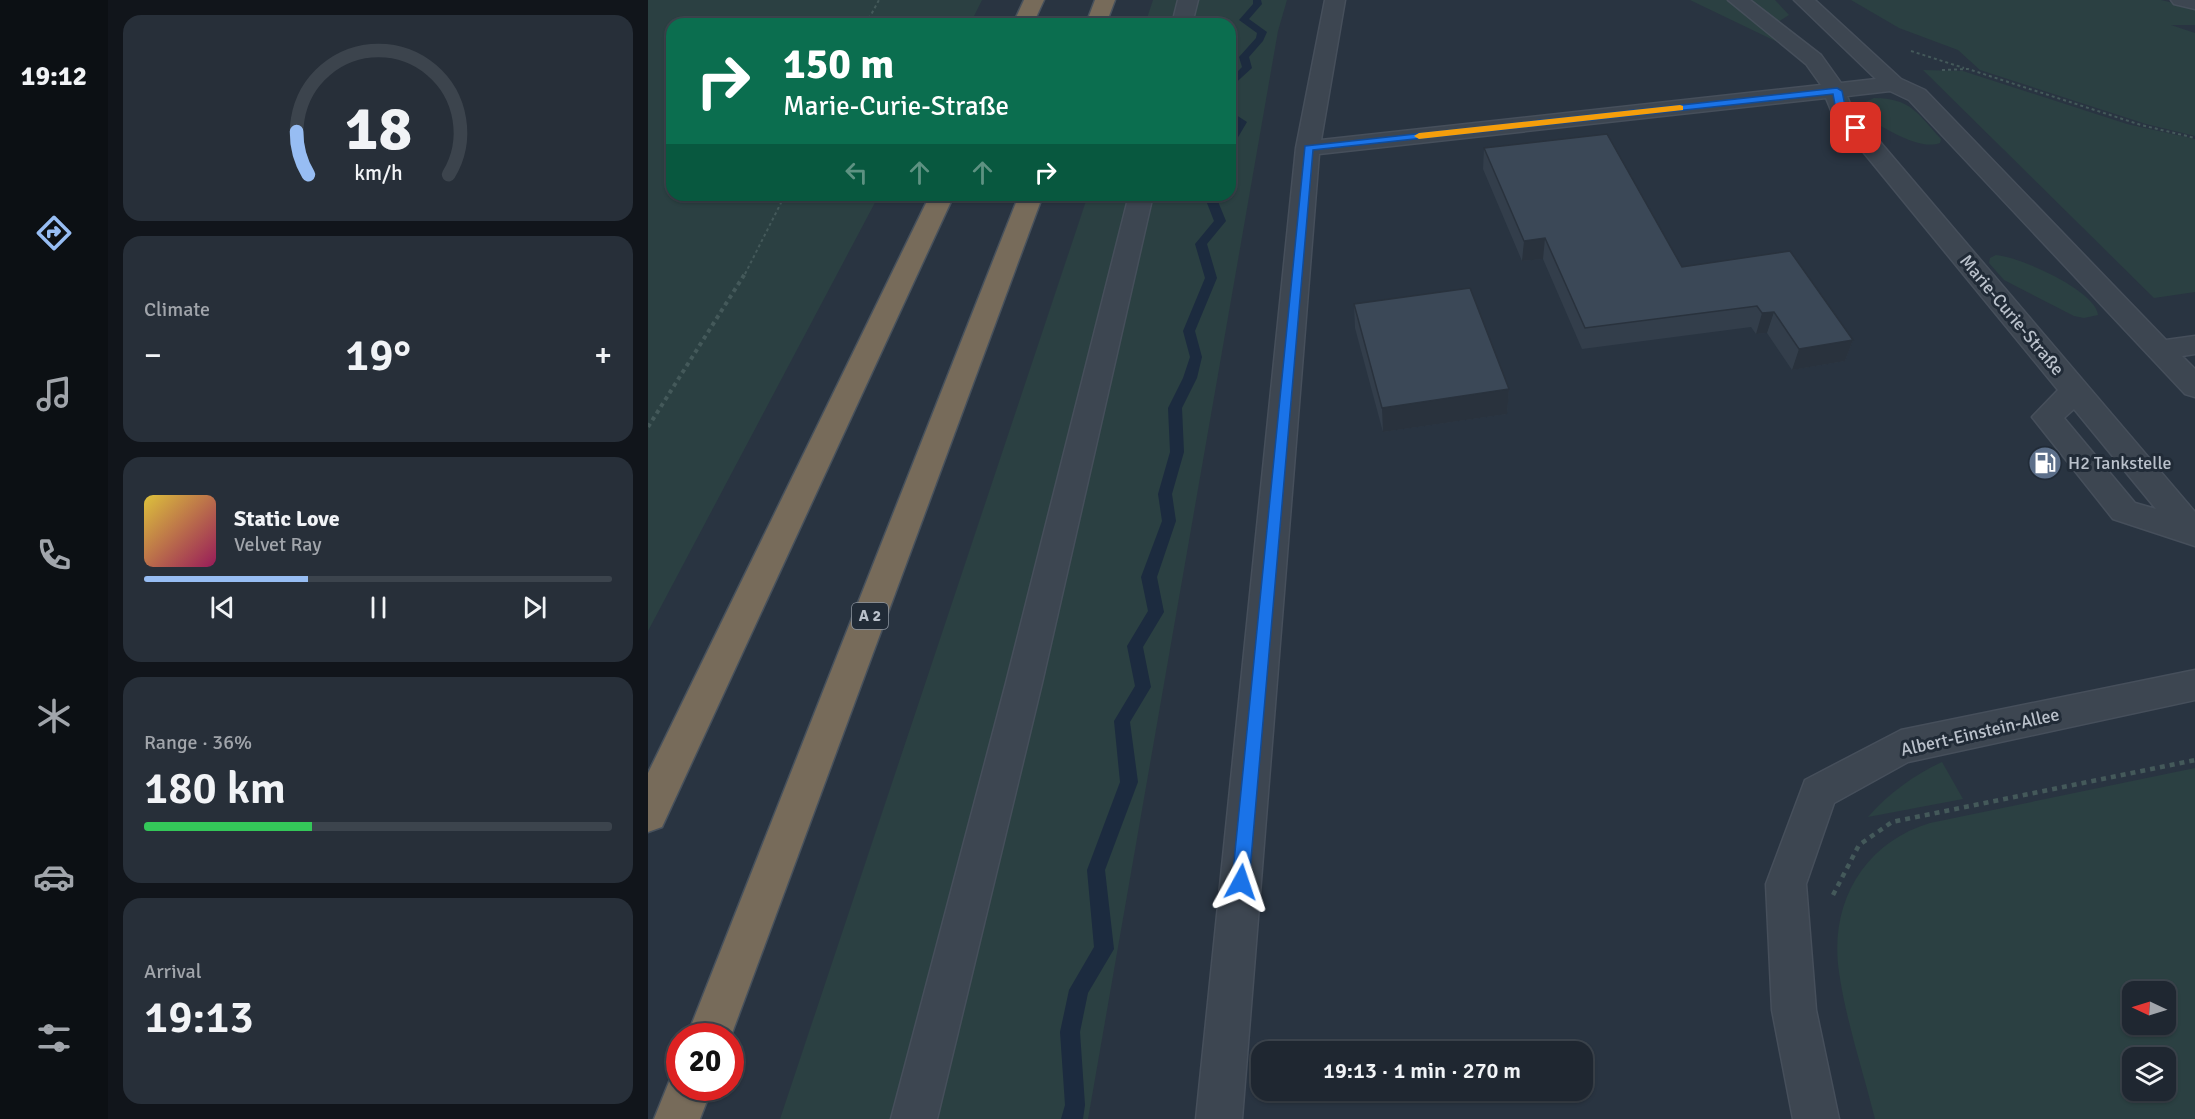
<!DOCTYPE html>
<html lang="en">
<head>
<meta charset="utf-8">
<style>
  body { margin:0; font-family:Signika,sans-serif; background:#272f39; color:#f1f3f6; height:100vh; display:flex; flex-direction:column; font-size:22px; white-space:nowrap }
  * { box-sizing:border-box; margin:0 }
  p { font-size:20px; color:#a1a5ab }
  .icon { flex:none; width:33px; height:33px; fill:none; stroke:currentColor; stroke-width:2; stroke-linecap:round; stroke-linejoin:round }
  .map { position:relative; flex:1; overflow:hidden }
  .panel { display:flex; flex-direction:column; gap:15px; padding:15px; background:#11151b; width:540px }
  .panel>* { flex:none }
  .hud { position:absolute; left:18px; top:18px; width:570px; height:183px; border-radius:18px; box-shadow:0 2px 4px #0004,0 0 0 2px #3c444d; background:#0b6e4f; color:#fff; overflow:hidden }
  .needle { width:39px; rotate:274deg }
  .controls { position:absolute; left:1474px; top:981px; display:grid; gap:12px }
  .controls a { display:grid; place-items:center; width:54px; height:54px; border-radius:12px; background:#1f2731; box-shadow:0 2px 4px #0004,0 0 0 2px #3c444d; font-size:30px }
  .speed { position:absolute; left:18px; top:1023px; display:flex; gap:12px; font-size:30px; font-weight:700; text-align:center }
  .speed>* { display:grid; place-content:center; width:78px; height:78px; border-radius:50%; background:#1f2731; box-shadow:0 2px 4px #0004,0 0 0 2px #3c444d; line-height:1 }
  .speed .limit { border:9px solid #d22; background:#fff; color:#111 }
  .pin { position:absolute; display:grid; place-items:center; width:51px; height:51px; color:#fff; margin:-26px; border-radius:12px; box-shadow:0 3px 9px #0006 }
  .me { position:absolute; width:66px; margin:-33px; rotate:5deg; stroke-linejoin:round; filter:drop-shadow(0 0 4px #0008) }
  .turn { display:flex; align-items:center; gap:21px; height:126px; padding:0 18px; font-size:27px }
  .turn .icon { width:78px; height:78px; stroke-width:2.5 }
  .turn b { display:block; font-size:42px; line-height:51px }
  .lanes { display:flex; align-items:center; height:57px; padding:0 18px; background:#0003; justify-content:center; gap:30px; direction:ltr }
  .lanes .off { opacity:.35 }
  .big { font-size:45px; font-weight:600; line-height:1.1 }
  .panel .card { flex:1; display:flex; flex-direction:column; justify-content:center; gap:9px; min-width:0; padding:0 21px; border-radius:18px; background:#272f39 }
  .panel .dial { align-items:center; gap:0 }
  .dial svg { height:156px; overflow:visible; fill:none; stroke:#3c444d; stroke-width:7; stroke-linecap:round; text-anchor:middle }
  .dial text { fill:#f1f3f6; stroke:none }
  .song { display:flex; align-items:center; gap:18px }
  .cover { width:72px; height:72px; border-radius:9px; background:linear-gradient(135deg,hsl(50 70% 55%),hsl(330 70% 35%)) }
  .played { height:6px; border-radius:3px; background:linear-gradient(90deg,#97bdf3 35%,#3c444d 35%) }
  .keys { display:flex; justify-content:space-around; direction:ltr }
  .heat { display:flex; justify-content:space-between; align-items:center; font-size:33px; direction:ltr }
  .charge { height:9px; border-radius:4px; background:linear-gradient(90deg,#34c759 36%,#3c444d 0) }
  .trip { position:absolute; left:603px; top:1041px; width:342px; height:60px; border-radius:18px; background:#1f2731; box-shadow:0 2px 4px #0004,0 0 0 2px #3c444d; font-weight:600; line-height:60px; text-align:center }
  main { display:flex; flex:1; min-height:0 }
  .dock { display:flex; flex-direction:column; width:108px; justify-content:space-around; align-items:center; background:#0c1014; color:#a1a5ab }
  .dock .icon { width:42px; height:42px }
  .dock .current { color:#97bdf3 }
  .dock b { font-size:27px; color:#f1f3f6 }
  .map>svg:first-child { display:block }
</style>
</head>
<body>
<main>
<nav class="dock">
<b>19:12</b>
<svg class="icon current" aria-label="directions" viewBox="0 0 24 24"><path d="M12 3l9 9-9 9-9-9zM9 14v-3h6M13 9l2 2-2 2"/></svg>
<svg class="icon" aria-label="music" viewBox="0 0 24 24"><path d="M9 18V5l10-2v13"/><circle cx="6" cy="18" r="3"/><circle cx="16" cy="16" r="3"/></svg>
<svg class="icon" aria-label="phone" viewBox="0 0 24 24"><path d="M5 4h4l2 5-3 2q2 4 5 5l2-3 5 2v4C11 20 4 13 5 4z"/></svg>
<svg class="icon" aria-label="climate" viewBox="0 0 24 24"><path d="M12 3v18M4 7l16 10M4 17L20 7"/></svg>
<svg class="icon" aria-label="car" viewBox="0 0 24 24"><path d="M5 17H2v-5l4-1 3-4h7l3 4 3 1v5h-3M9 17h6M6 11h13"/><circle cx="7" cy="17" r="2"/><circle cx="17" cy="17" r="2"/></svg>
<svg class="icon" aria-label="filters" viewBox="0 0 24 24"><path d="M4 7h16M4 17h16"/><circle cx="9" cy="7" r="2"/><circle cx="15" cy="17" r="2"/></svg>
</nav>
<section class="panel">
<div class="card dial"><svg viewBox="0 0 100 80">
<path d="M14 69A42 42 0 1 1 86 69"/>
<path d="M14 69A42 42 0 0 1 8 47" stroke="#97bdf3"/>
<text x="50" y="56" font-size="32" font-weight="700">18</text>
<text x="50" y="72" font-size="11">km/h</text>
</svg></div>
<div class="card"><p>Climate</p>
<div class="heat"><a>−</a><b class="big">19°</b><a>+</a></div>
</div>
<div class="card">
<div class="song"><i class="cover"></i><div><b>Static Love</b><p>Velvet Ray</p></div></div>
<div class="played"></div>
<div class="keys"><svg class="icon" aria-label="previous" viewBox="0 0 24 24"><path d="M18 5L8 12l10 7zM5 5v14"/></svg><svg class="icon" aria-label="pause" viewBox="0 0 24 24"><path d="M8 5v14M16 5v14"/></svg><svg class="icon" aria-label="next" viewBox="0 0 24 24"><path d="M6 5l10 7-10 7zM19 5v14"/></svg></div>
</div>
<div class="card"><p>Range · 36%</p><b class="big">180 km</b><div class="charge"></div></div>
<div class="card"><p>Arrival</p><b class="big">19:13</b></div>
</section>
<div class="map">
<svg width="1547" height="1119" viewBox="0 0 1547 1119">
  <rect width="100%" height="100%" fill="#293441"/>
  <g fill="#2b4042" fill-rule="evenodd">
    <path d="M0 0H334L322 24H24V195H231L0 631Z"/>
    <path d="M505 0H639L630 31 440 1119H132L440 195H582V24H497Z"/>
    <path d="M1042 0H1083L1142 48Z"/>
    <path d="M1099 0H1127L1141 15 1130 22Z"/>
    <path d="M1203 0H1513L1547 8V25H1523L1547 33V136L1498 124 1332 70 1310 50 1251 28Z"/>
    <path d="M1275 70 1315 71 1479 124 1547 139V292L1506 298Z"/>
    <path d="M1226 98C1263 98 1270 114 1293 139L1292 143C1270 151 1237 127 1217 118L1211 105Z"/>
    <path d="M1348 255C1372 257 1447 290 1450 315L1436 318 1426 316 1356 280 1341 263 1342 258Z"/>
    <path d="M1294 762 1315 799 1220 817C1241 793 1266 775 1294 762Z"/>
    <path d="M1547 768V1119H1227C1215 1071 1198 1021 1191 972 1181 904 1215 843 1282 823ZM1485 992H1518V1024H1485ZM1485 1058H1518V1090H1485Z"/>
  </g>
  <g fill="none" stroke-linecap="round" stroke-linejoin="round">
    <g fill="#1c2b3f" fill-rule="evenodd">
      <path d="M605 0H613L614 4 601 19 619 32 615 41 601 57 604 68 582 88V79L594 67 591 57 608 38 609 33 591 20 605 4Z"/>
      <path d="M582 111 599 122 586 144 582 145V133L588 123 582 119Z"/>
      <path d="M560 195H572L569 199 578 221 559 244 569 278 547 331 554 357 549 378 534 408 536 452 524 494 528 521 509 577 516 612 495 647 503 687 482 722 490 782 457 870 466 949 440 993 432 1032 437 1105 435 1119H413L417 1105 412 1032 421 990 446 947 439 870 472 782 466 721 487 686 479 646 500 611 493 577 514 521 510 494 522 452 520 408 535 378 542 357 535 331 557 278 547 244 566 221 557 198Z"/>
    </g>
    <g stroke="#464f5b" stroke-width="3">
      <g id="minor">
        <path d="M530 0H550L544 24H524Z"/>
        <path d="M677 0H697L673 140 1173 85 1158 64 1080 0H1102L1173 55 1193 83 1228 79 1146 0H1167L1253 79 1277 90 1518 340 1547 336V354L1534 356 1547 369V397L1537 394 1261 100 1242 91 1199 96 1204 109 1547 512V546L1465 519 1384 417 1410 390 1185 115 1178 98 671 154 594 1119H548L648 148ZM1426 409 1508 509 1487 503 1416 418Z"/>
        <path d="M1523 0H1547V9L1526 4Z"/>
        <path d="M481 195H505L394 683 289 1119H243L358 683Z"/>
        <path d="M1547 670V700L1260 762 1186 803 1158 884 1168 1010 1191 1119H1145L1124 1010 1118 884 1157 780 1253 730Z"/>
      </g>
    </g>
    <g stroke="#47515c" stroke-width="3">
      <g id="highway">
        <path d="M376 0H396L385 24H365Z"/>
        <path d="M447 0H467L458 24H438Z"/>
        <path d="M282 195H306L14 827 0 832V773Z"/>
        <path d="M371 195H395L83 1036H39Z"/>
        <path d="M32 1069V1088H64L52 1119H6L25 1072Z"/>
      </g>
    </g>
    <g stroke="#44595a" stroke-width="2" stroke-dasharray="3 3" stroke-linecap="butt">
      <path d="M218 24 231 0"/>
      <path d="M1263 51 1316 68"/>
      <path d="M1294 70 1320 69 1493 125 1547 138"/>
      <path d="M97 274 137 195"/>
    </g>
    <path stroke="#44595a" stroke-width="4" stroke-dasharray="4 4" stroke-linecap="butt" d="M0 427 98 272"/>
    <path stroke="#44595a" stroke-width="4.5" stroke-dasharray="5 5" stroke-linecap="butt" d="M1185 895 1211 845 1244 822 1547 760"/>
    <use href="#minor" fill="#3d4651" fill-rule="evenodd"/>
    <use href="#highway" fill="#776b5a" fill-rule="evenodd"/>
  </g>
  <g fill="#333e4b">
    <path d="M836 148 1034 267 1205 340 1197 361 1144 370 1119 333 1108 334 1103 327 934 349 895 259 874 261 835 169Z"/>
    <path d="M706 304 861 389 859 414 735 432 707 328Z"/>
  </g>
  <g fill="#29323d">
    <path d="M897 238 895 259 874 261 876 241Z"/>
    <path d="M1126 312 1119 333 1108 334 1114 313Z"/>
    <path d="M1205 340 1197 361 1144 370 1151 349Z"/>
    <path d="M861 389 859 414 735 432 734 408Z"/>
  </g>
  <g fill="#3b4857" stroke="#29323d" stroke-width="1.5">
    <path d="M959 134 1034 267 1142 251 1205 340 1151 349 1126 312 1114 313 1109 306 937 328 897 238 876 241 836 148Z"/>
    <path d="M822 288 861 389 734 408 706 304Z"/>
  </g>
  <path fill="#1a73e8" stroke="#114b97" stroke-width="1.5" d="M1189 88 1194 91 1198 110 1213 128 1211 130H1204L1188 110 1185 94 665 150 601 882 599 888 593 890 587 888 584 882 657 146Z"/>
  <path fill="#f59e0b" d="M1032 105 1035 106V110L771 139 766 136 771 133Z"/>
  <defs>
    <g id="fuel-disc" transform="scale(1.725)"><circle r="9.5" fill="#5c6f8a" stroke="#212b37"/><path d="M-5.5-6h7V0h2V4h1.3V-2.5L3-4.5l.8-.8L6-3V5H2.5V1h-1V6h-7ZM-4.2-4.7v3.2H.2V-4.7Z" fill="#fff"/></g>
  </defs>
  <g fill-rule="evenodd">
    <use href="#fuel-disc" x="1397" y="463"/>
  </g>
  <g text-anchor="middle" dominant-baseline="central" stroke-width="6" stroke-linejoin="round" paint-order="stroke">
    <rect fill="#212b37" stroke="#8c949f" stroke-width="1.5" x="204" y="603" width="36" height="26" rx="4.5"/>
    <g font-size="16" font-weight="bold" fill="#bac1cb">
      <text x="222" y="616">A 2</text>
    </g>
    <g font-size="18" fill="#bac1cb" stroke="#212b37">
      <text transform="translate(1364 315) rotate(50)">Marie-Curie-Straße</text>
      <text transform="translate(1332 732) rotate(-13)">Albert-Einstein-Allee</text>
    </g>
    <g font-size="18" fill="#bac1cb" stroke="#212b37" text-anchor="start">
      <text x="1420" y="463">H2 Tankstelle</text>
    </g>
  </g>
</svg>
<div class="controls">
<a><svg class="needle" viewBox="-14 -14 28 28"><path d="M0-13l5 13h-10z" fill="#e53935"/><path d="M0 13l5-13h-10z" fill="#a1a5ab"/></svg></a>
<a><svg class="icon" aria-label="layers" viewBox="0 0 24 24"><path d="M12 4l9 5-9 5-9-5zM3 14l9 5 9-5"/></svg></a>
</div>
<div class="speed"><div class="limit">20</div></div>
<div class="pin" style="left:1208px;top:128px;background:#d93025"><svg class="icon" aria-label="arrive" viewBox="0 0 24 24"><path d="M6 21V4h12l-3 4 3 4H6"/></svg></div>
<svg class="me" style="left:593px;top:882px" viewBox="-20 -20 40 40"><path d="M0-17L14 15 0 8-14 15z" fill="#1a73e8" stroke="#fff" stroke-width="4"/></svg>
<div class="trip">19:13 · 1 min · 270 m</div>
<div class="hud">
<div class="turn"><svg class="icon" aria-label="right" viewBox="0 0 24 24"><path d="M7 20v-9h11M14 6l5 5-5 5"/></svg><div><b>150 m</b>Marie-Curie-Straße</div></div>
<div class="lanes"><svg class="icon off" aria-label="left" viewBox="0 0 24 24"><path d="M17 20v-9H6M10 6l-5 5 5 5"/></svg><svg class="icon off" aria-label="ahead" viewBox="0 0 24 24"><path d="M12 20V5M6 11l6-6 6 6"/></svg><svg class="icon off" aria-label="ahead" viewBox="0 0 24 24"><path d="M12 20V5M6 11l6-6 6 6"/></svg><svg class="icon" aria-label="right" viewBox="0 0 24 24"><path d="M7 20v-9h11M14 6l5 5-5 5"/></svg></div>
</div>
</div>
</main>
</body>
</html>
